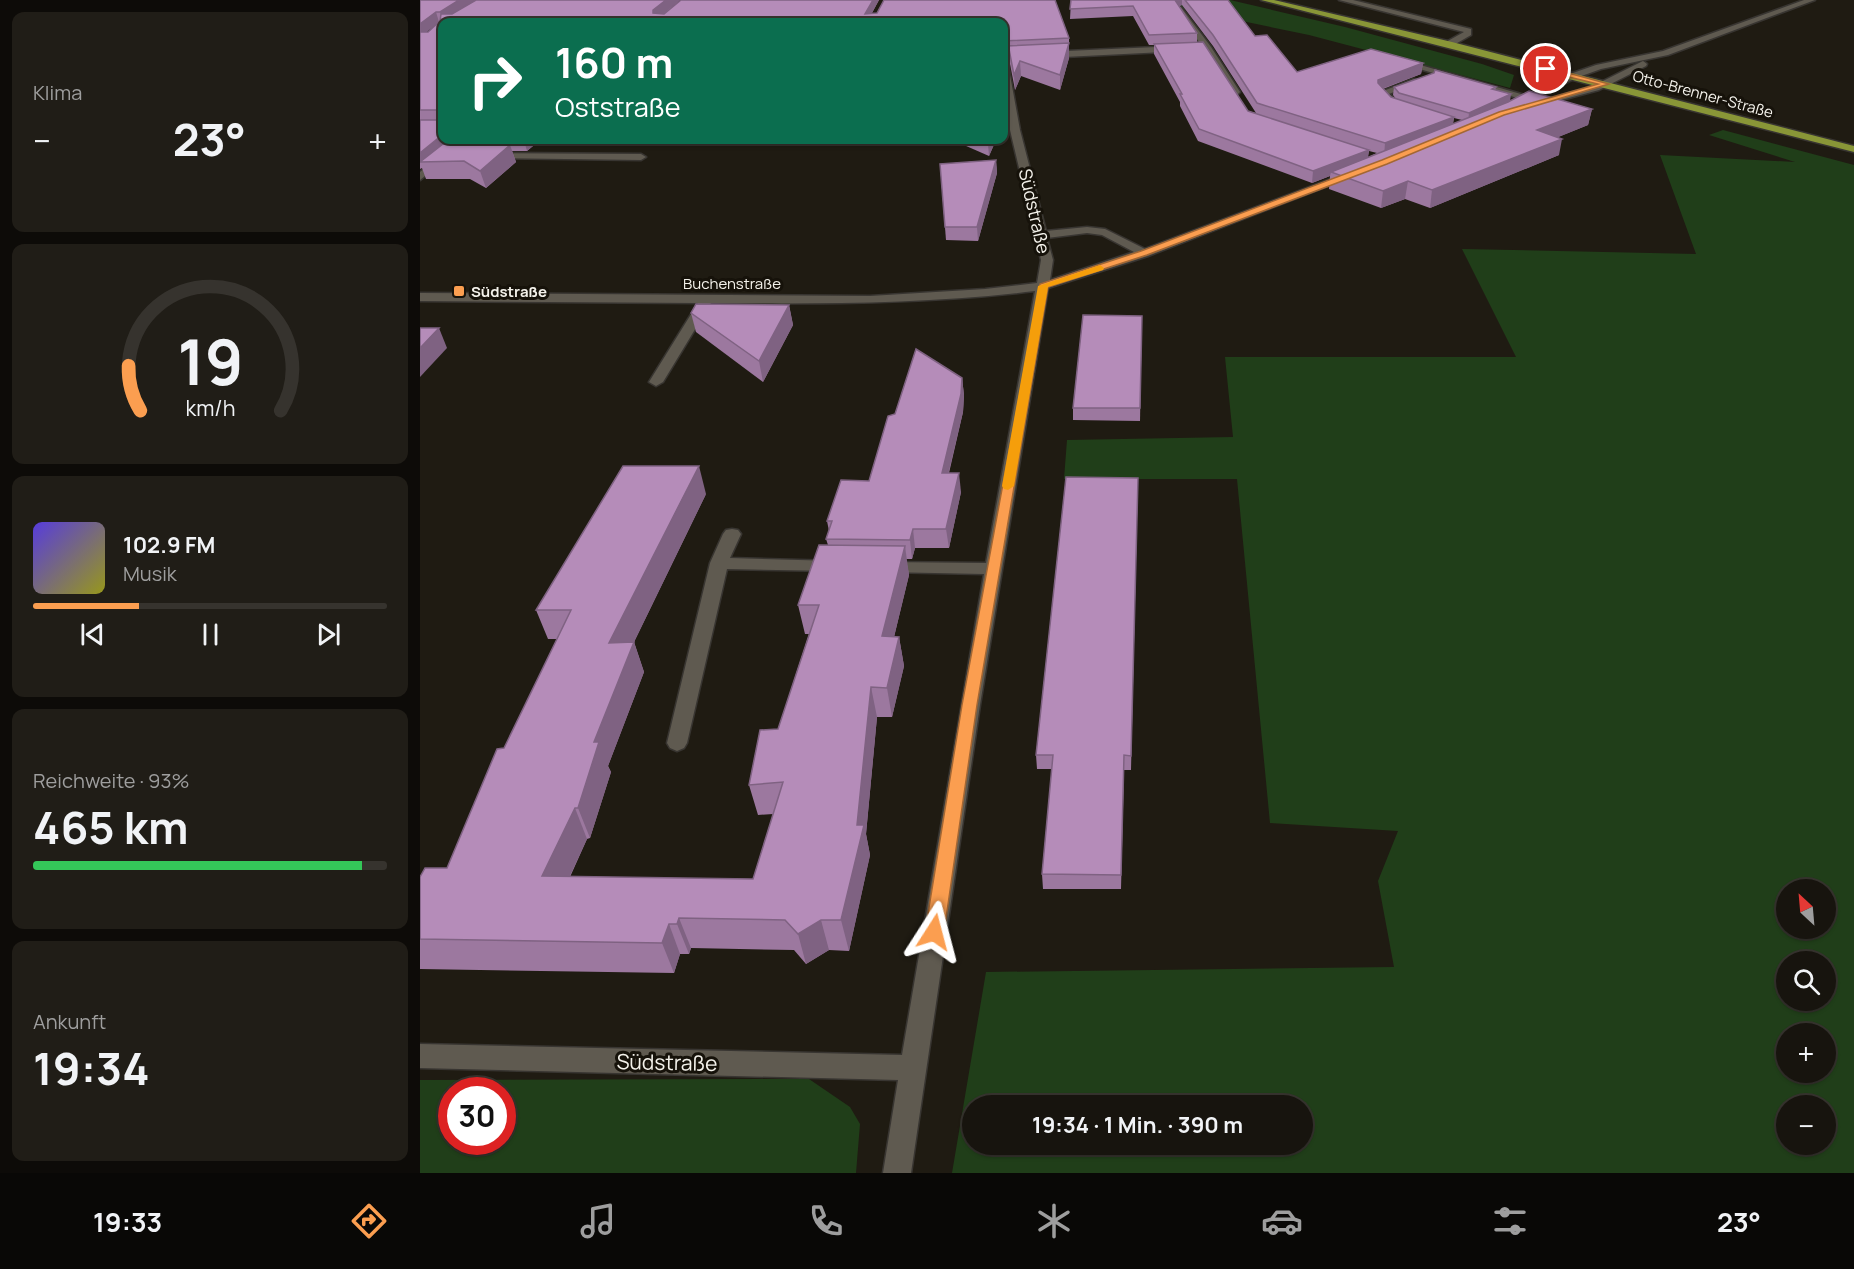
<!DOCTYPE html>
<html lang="de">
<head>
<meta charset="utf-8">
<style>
  body { margin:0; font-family:Manrope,sans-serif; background:#201d17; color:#f1f3f6; height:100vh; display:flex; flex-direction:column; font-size:22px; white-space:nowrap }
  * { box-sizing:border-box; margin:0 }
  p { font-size:20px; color:#9e9e9e }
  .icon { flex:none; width:33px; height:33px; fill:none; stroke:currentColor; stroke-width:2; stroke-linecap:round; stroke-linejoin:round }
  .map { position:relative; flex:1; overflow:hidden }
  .details { display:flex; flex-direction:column; gap:12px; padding:12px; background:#0d0b08; width:420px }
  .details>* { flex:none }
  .guide { position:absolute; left:18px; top:18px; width:570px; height:126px; border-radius:12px; box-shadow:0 2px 4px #0004,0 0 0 2px #36332e; background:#0b6e4f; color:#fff; overflow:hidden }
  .needle { width:39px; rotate:334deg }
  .buttons { position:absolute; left:1356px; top:879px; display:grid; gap:12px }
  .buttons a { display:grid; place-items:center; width:60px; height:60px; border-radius:50%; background:#17140e; box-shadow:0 2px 4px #0004,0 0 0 2px #36332e; font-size:30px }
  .speed { position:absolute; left:18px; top:1077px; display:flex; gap:12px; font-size:30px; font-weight:700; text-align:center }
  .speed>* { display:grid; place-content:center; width:78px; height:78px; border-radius:50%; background:#17140e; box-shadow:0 2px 4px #0004,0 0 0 2px #36332e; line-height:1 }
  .speed .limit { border:9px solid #d22; background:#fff; color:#111 }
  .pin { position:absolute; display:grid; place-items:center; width:51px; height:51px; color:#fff; margin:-26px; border:3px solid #fff; border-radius:50%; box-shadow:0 2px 6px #0007 }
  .me { position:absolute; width:66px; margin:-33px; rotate:9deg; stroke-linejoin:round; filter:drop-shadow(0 0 4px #0008) }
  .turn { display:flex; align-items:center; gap:21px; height:126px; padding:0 18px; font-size:27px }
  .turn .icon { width:78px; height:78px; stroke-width:2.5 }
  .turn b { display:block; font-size:42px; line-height:51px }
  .big { font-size:45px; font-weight:700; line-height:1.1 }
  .details .tile { flex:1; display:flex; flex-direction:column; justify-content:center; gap:9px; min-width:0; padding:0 21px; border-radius:12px; background:#201d17 }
  .details .dial { align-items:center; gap:0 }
  .dial svg { height:156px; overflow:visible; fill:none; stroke:#36332e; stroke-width:7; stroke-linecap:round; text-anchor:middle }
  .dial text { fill:#f1f3f6; stroke:none }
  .song { display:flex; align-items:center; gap:18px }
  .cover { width:72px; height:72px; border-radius:9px; background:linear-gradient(135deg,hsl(250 70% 55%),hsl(60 70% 35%)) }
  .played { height:6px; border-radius:3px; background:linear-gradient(90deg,#fb9e50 30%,#36332e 30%) }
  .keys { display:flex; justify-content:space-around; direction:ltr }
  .heat { display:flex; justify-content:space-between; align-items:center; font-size:33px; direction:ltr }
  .charge { height:9px; border-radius:4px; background:linear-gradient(90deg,#34c759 93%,#36332e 0) }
  .trip { position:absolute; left:542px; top:1095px; width:351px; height:60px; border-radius:30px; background:#17140e; box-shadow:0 2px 4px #0004,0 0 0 2px #36332e; font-weight:700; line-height:60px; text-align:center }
  .tab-bar { display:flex; height:96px; justify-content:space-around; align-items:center; background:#090806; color:#9e9e9e }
  .tab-bar .icon { width:42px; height:42px }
  .tab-bar .selected { color:#fb9e50 }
  .tab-bar b { font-size:27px; color:#f1f3f6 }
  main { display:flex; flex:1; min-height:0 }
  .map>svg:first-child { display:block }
</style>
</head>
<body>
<main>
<section class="details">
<div class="tile"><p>Klima</p>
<div class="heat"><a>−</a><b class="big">23°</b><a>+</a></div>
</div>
<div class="tile dial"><svg viewBox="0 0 100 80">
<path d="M14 69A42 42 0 1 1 86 69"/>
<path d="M14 69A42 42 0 0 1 8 46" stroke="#fb9e50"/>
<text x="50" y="56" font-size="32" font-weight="700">19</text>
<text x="50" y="72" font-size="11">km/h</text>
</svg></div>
<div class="tile">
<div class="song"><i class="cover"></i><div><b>102.9 FM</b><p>Musik</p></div></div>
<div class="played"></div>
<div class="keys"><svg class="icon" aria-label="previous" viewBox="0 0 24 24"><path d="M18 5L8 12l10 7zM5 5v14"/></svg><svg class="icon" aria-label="pause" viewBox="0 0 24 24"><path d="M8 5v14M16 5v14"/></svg><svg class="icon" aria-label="next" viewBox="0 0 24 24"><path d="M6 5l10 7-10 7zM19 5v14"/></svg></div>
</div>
<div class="tile"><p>Reichweite · 93%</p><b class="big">465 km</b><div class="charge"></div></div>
<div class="tile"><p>Ankunft</p><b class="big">19:34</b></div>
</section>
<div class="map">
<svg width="1434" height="1173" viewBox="0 0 1434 1173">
  <rect width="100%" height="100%" fill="#1f1b12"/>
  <g fill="#203e19" fill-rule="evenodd">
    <path d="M721 0H810L925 27 1062 64 1094 75 1090 88 889 35Z"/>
    <path d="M1303 130 1434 165V1173H532L566 972 974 967 958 881 978 831 850 823 817 479H644L647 440 813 437 805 357H1096L1042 249 1276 254 1240 155 1375 162 1289 135ZM1366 890H1406V928H1366ZM1366 962H1406V1000H1366ZM1366 1034H1406V1072H1366ZM552 1106H882V1144H552ZM1366 1106H1406V1144H1366Z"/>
    <path d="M389 1079 430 1107 440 1124 436 1173H0V1080ZM32 1090H82V1142H32Z"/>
  </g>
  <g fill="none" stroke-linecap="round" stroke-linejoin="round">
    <g stroke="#383531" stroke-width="3">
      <g id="minor">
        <path d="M919 0H933L1051 29V35L1032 46H1026V42L1044 32Z"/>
        <path d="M1384 0H1395L1248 55 1181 69 1156 78 1097 108 1092 105 1101 99 976 62 983 60 1108 96 1150 74 1176 65 1243 51Z"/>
        <path d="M761 7 791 47 820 92 818 94H812L784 50 624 58 620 55 624 52 781 45 757 9Z"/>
        <path d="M584 61 588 64 600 130 626 231 667 227 685 229 725 249 927 173H935L936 175 728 256 628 288 560 705 491 1173H463L478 1080 0 1068V1044L482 1055 564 574 464 572 458 571 455 567 458 563 464 562 566 563 615 291C507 304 400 304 291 303L243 382 236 386 229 382 278 303 0 301V293L450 296 565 289 617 283 621 260 590 130 584 88ZM667 233 682 235 714 252 630 280 633 260 627 238Z"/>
        <path d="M1223 61 1227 64 1226 66 1179 90 1115 107 1110 104 1173 86Z"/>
        <path d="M994 79 1001 81 969 94 981 104V108H975L958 93Z"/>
        <path d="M39 140H50L0 180V172Z"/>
        <path d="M69 153 221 154 226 157 221 160 65 158 64 156Z"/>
        <path d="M312 529 318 530 321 534 310 558 416 561 422 562 425 566 422 570 416 571 307 569 267 743 264 748 257 751 250 748 247 743 290 563 303 534 306 530Z"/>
      </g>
    </g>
    <g stroke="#383531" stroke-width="3">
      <path id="major" d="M841 0H854L1032 42 1434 146V152Z"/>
    </g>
    <use href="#minor" fill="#5f5a50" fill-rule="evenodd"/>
    <use href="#major" fill="#899637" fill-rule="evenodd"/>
  </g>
  <g fill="#9c789f" fill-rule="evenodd">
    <path d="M0 0H260L244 14 261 0H459L452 13H457L464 0H635L649 38V58L640 90 601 76 595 90 590 64 587 60 586 51H584V22H22V140H37L31 144 39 145 37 140H131L124 146H113L107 151H92L96 162 66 188 50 179H6L2 168 0 169ZM19 22 8 32H6Z"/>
    <path d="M651 0H808L835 36 877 72 1003 63 1001 74 963 89 971 97 976 99 973 95 974 87H1076L1075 90 1090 101 1172 109 1168 125 1138 137 1139 155 1010 208 985 199 961 208 909 189 910 176 892 183 778 141 760 106V102L734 54V45H729L713 16 650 19ZM762 5 793 46 836 113 828 111 777 42V33L759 6ZM1034 118 1042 120 1033 124ZM949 151 957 153 948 157Z"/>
    <path d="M297 140H357L353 146 298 145Z"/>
    <path d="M537 140H576L569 156 537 142Z"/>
    <path d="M576 160 577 173 558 241 526 240 520 164Z"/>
    <path d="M369 305 373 325 343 382 276 332 271 313Z"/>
    <path d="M722 316 720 421 653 420V408Z"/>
    <path d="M542 378 544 395 543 412 529 473 541 492 529 548H495L492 559H486L489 575 474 637H479L484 666 472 717H457L446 834 450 855 429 951 409 950 386 964 374 950 271 948 269 954H260L254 973 0 969V877L27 868 84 748 137 639H128L116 610 286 494 214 642 224 672 188 766 191 772 170 838 167 839 150 877 333 879 353 814 338 815 329 785 358 729 389 634H385L378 605 408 545 406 539 409 531 407 521 449 481 475 414Z"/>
    <path d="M718 478 711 770H704L701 889H623L622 874 632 769H617L616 755Z"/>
  </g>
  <g fill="#7f6282">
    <path d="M39 0H58L23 22 20 12Z"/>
    <path d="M246 0H260L236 20 233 13V10Z"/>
    <path d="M453 0H459L447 22 445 14Z"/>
    <path d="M755 0H762V5L756 7Z"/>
    <path d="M16 12 19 22 3 35 0 36V24Z"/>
    <path d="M649 43V58L640 90V75Z"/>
    <path d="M600 61 601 76 595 90 594 75Z"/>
    <path d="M1003 63 1001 74 956 91 958 80Z"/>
    <path d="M1091 94 1090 102 1048 122 1049 113Z"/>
    <path d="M585 103V114L584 119V106Z"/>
    <path d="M1172 109 1168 125 1114 147 1117 130Z"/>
    <path d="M1034 117 1032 128 964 156 965 143Z"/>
    <path d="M22 135V140H37L9 162H0V153Z"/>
    <path d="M1142 139 1139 155 1010 208 1012 190Z"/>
    <path d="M104 140H111L113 146 107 151Z"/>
    <path d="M122 140H131L124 146Z"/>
    <path d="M352 140H357L353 146Z"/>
    <path d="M570 140H576L569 156 568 144Z"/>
    <path d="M90 145 96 162 66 188 60 171Z"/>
    <path d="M949 150 947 162 911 172 910 176 892 183 893 171Z"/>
    <path d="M576 160 577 173 558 241 557 227Z"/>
    <path d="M988 181 985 199 961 208 963 191Z"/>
    <path d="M369 305 373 325 343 382 339 361Z"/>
    <path d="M19 328 27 348 0 377V348Z"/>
    <path d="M542 378 544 395 543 412 524 492 522 473Z"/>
    <path d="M279 466 286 494 199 673 189 643Z"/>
    <path d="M539 473 541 492 529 548 526 529Z"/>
    <path d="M493 529 495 548 492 559 490 540Z"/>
    <path d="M485 546 489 575 467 666 462 636Z"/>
    <path d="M479 637 484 666 472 717 467 688Z"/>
    <path d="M214 642 224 672 188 766 191 772 170 838 158 808 174 742Z"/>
    <path d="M451 687 457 717 446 834 450 855 429 951 421 920 437 825Z"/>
    <path d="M155 808 167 839 136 906 122 876Z"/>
    <path d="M259 918 271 948 269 954 257 924Z"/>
    <path d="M401 920 409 950 386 964 378 934Z"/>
    <path d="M249 924 260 954 254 973 242 943Z"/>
  </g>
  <g fill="#b58cb9" stroke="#7f6282" stroke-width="1.5">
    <path d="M0 0H39L20 12H16L0 24Z"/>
    <path d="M56 0H246L233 10V13L244 14 261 0H453L445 14 457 13 464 0H635L649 38 584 41V22H22V135L0 153V120H19L20 112 18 110H0V32H8L20 21 21 14H32Z"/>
    <path d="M651 0H755L777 33 729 35 713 6 650 9Z"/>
    <path d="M765 0H808L835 36 847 35 877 72 951 49 1003 63 958 80V83L971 97 1034 117 965 143 837 103 793 35Z"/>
    <path d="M783 42 828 111 949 150 893 171 779 129 760 94H762L734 44Z"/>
    <path d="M649 43 640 75 600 61 594 75 589 49 586 46Z"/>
    <path d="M1015 70 1076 87 1072 89 1091 94 1049 113 979 93 974 87 1014 73Z"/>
    <path d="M1109 91 1172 109 1117 130 1142 139 1012 190 988 181 963 191 911 172 1088 102Z"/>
    <path d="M557 140H570L568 144Z"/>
    <path d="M23 144 90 145 60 171 44 161 0 162Z"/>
    <path d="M576 160 557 227H525L520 164Z"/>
    <path d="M276 304 369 305 339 361 271 313Z"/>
    <path d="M663 315 722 316 720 408H653Z"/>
    <path d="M0 328H19L0 348Z"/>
    <path d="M496 349 542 378 541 394 522 473H539L526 529H493L490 540 406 539 412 521H407L421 480 449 481 468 416 475 414Z"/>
    <path d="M203 466H279L189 643 214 642 174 742H179L158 808H155L122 876 333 879 363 782 329 785 340 730 358 729 399 605H378L399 545 485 546 462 636 479 637 467 688 451 687 437 825H444L421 920H401L378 934 365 920 259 918 257 924H249L242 943 0 939V877L5 868H27L77 749 84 748 151 610H116Z"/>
    <path d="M646 477 718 478 711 756 704 755 701 875 622 874 633 755H616Z"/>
  </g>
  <path fill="#fb9e50" stroke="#a36734" stroke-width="1.5" d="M1126 67 1189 84 1084 115 967 164 727 255 628 287 557 705 524 932 521 937 514 940 508 937 505 932 542 705 620 284 721 251 962 160 1079 112 1178 84 1124 71Z"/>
  <path fill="#f59e0b" d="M680 265 684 268 683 270 628 287 594 486 588 490 584 489 582 486 618 286Z"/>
  <rect fill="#fb9e50" stroke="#16120a" stroke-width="2" x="33" y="285" width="12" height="12" rx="3"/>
  <g text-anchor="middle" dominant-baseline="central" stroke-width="6" stroke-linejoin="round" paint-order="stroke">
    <g font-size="15" fill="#f4f2eb" stroke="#16120a">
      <text transform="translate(1283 94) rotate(15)">Otto-Brenner-Straße</text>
      <text x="312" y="283">Buchenstraße</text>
    </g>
    <g font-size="15" font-weight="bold" fill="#f4f2eb" stroke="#16120a" text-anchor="start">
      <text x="51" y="291">Südstraße</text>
    </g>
    <g font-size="18" fill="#f4f2eb" stroke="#16120a">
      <text transform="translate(615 211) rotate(77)">Südstraße</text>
    </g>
    <g font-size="21" fill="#f4f2eb" stroke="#16120a">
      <text transform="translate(247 1062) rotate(1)">Südstraße</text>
    </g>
  </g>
</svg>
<div class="buttons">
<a><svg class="needle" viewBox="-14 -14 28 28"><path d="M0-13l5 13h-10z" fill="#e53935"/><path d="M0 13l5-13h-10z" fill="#9e9e9e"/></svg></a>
<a><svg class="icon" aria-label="search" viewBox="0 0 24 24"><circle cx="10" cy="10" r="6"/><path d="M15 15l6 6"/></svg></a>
<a>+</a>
<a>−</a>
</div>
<div class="speed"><div class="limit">30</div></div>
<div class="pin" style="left:1126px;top:69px;background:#d93025"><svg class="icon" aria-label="arrive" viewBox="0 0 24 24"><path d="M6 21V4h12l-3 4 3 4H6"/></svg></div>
<svg class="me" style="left:514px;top:932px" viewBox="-20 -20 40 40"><path d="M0-17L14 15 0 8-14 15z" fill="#fb9e50" stroke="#fff" stroke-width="4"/></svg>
<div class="trip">19:34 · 1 Min. · 390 m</div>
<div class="guide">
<div class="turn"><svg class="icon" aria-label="right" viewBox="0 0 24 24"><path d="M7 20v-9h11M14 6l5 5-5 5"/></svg><div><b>160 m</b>Oststraße</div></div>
</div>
</div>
</main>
<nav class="tab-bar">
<b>19:33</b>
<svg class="icon selected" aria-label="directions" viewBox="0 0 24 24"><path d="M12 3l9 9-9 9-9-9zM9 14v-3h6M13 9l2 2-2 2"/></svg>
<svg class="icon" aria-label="music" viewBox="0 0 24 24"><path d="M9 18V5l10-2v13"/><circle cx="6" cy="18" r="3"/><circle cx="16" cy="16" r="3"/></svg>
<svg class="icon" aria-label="phone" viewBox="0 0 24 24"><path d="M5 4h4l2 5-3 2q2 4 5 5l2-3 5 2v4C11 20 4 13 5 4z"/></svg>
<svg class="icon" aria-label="climate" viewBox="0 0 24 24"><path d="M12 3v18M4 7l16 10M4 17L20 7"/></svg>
<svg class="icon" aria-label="car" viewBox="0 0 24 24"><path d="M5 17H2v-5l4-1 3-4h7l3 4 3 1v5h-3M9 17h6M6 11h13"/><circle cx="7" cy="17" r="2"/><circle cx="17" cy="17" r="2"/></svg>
<svg class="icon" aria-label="filters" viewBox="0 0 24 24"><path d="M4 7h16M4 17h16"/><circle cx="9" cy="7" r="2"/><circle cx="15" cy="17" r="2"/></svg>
<b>23°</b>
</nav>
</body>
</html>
